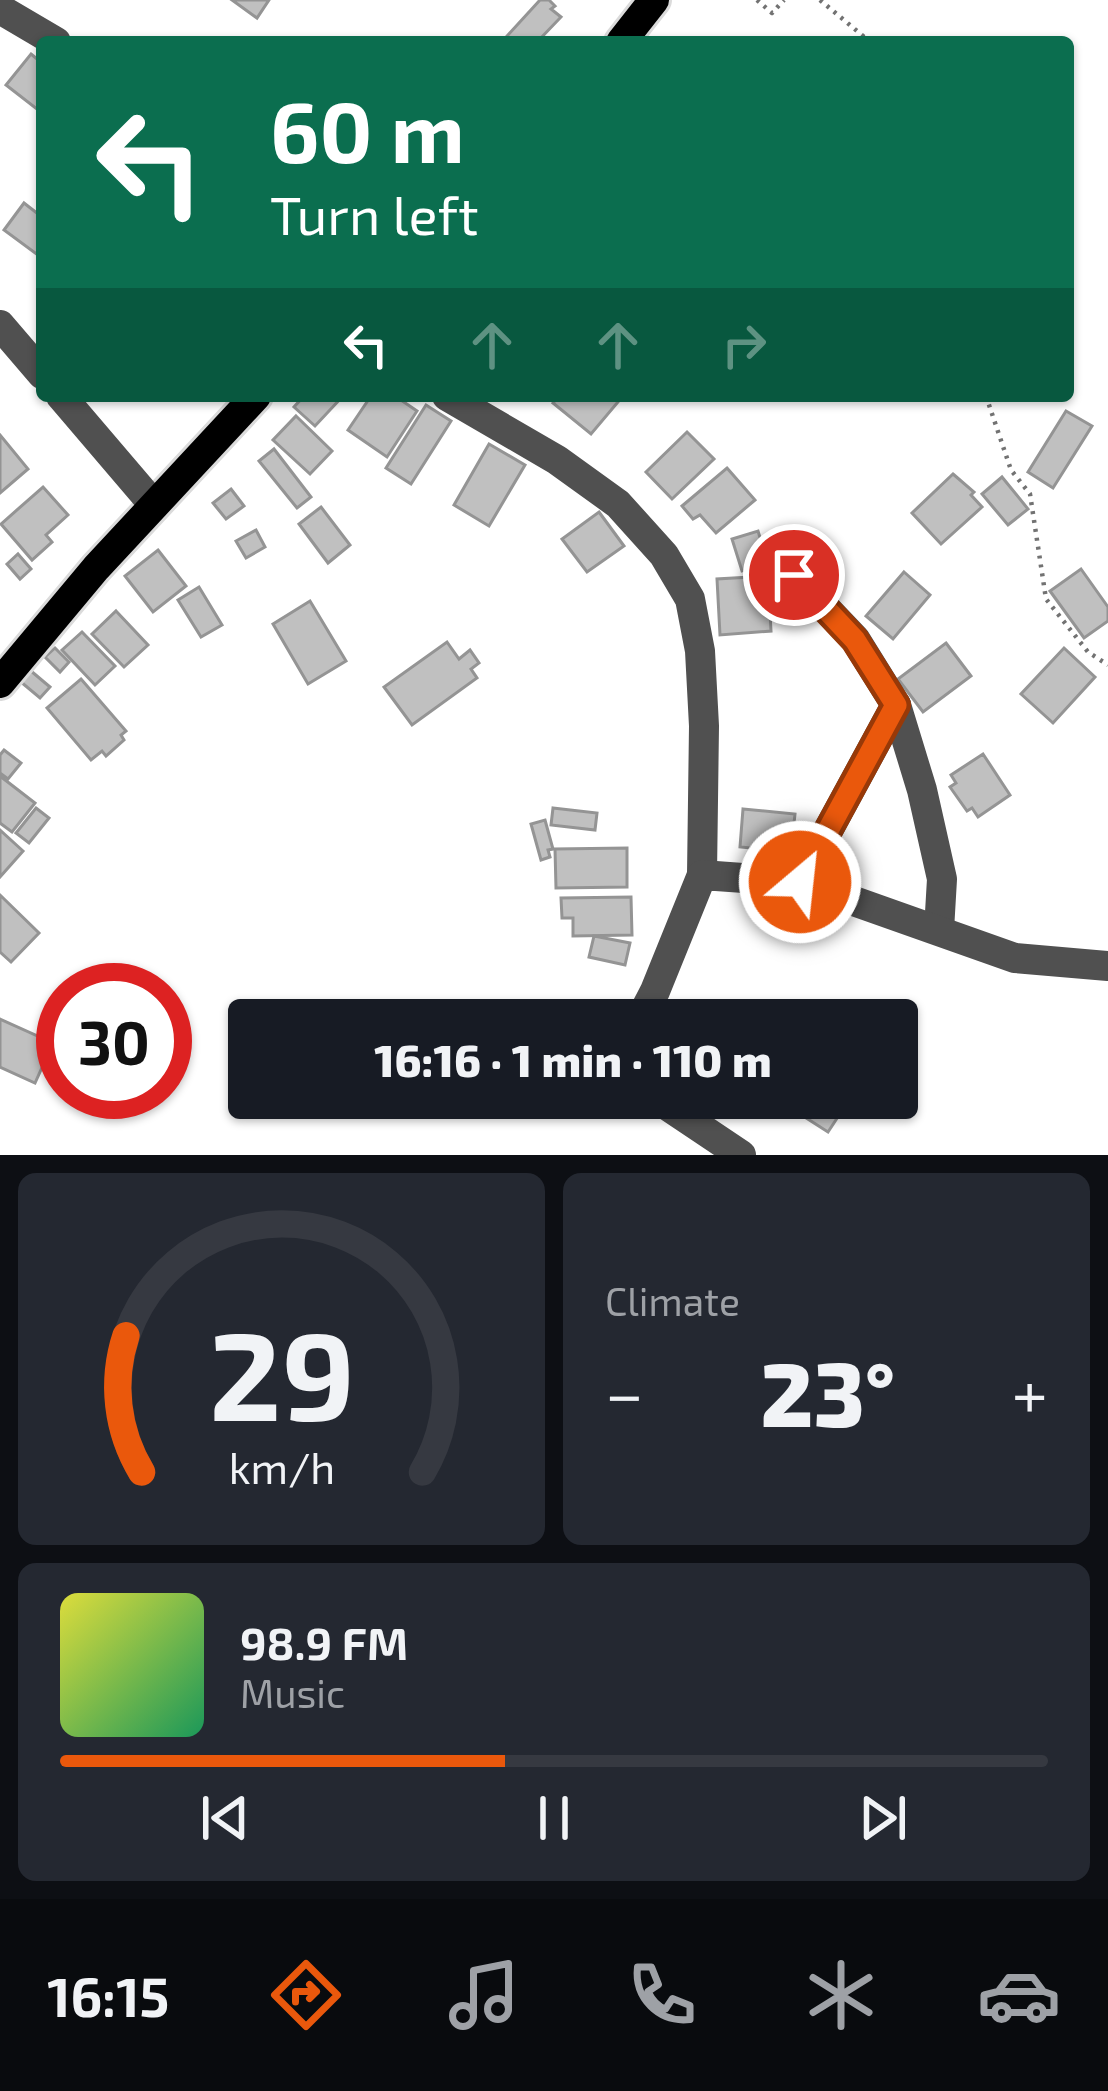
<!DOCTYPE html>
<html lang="en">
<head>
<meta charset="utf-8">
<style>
  body { margin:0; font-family:"Exo 2",sans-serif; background:#242831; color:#f1f3f6; height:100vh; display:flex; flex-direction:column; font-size:45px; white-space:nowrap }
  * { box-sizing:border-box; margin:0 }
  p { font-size:39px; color:#9ea1a6 }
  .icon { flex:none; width:66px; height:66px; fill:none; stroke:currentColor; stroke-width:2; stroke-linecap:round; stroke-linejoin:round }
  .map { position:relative; height:1155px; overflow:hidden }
  .drawer { display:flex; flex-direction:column; gap:18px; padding:18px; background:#0d0f14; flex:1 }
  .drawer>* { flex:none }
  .hud { position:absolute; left:36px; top:36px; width:1038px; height:366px; border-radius:12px; box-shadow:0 3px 9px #0004; background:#0b6e4f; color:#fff; overflow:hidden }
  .speed { position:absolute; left:36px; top:963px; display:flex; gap:24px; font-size:60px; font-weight:700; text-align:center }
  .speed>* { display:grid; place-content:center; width:156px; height:156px; border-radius:50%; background:#171b24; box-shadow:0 3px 9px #0004; line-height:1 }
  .speed .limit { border:18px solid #d22; background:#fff; color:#111 }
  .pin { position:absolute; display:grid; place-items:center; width:102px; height:102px; color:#fff; margin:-51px; border:6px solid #fff; border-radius:50%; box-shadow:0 3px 12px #0007 }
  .me { position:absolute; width:132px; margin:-66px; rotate:28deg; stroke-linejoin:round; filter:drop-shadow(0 0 9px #0008) }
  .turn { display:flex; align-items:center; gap:42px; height:252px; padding:0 36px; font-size:54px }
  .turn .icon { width:156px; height:156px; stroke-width:2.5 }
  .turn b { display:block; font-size:84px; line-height:102px }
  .lanes { display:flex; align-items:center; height:114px; padding:0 36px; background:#0003; justify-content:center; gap:60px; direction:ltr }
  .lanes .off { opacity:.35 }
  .big { font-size:90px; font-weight:800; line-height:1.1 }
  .drawer .card { flex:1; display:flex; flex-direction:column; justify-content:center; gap:18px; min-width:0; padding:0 42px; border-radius:18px; background:#242831 }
  .drawer .dial { align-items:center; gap:0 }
  .dial svg { height:312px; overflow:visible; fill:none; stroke:#363941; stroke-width:7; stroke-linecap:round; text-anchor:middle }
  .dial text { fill:#f1f3f6; stroke:none }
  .song { display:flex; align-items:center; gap:36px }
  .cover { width:144px; height:144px; border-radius:18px; background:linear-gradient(135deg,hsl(60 70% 55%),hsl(150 70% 35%)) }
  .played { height:12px; border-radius:6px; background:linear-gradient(90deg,#ea580c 45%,#363941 45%) }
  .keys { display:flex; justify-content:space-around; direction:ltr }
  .heat { display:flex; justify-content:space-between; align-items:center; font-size:66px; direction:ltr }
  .drawer .tiles { flex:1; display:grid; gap:18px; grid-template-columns:1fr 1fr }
  .card:last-child { grid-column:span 2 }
  .trip { position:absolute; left:228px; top:999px; width:690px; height:120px; border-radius:12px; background:#171b24; box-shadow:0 3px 9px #0004; font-weight:800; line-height:120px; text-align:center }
  .menu { display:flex; height:192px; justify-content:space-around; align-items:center; background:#090b0e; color:#9ea1a6 }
  .menu .icon { width:84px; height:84px }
  .menu .on { color:#ea580c }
  .menu b { font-size:54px; color:#f1f3f6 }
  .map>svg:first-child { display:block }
</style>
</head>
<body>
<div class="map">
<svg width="1108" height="1155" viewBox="0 0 1108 1155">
  <rect width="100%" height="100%" fill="#fff"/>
  <g fill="#c0c0c0" stroke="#949494" stroke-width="3">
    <path d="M232 0H269L257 18Z"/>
    <path d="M540 0H549L555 6 551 9 561 17 537 42H514L507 36Z"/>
    <path d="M31 54 42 63V113L6 85Z"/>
    <path d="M24 203 42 217V258L4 230Z"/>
    <path d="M304 396H343L315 426 294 407Z"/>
    <path d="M371 396H395L417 411 387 457 348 430Z"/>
    <path d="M559 396H623L591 434 553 403Z"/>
    <path d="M426 405 451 421 411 484 386 468Z"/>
    <path d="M1066 411 1092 426 1053 488 1028 472Z"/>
    <path d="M296 416 332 451 310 474 273 440Z"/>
    <path d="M687 432 714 459 672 499 646 472Z"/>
    <path d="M0 435 28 469 0 493Z"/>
    <path d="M489 444 525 465 489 526 454 505Z"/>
    <path d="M274 449 311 497 297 508 259 461Z"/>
    <path d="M727 468 755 500 716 533 700 515 693 519 682 506Z"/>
    <path d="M953 474 974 492 971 495 982 507 941 544 912 513Z"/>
    <path d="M1002 477 1028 509 1008 525 982 494Z"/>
    <path d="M43 487 68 515 46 535 52 542 32 560 1 524Z"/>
    <path d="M231 489 244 506 226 519 213 503Z"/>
    <path d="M321 507 350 545 328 563 299 524Z"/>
    <path d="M599 512 624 546 587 572 562 539Z"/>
    <path d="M256 530 265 547 246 558 236 541Z"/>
    <path d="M758 531 768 563 742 571 732 539Z"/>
    <path d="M158 550 186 586 153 612 125 576Z"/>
    <path d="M18 554 31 569 20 579 7 564Z"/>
    <path d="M1081 569 1108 607V621L1084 638 1050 591Z"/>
    <path d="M904 572 930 595 893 639 866 616Z"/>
    <path d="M768 576 771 631 720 635 717 579Z"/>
    <path d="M199 587 222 625 201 637 178 600Z"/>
    <path d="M310 601 346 661 308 684 273 624Z"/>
    <path d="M116 611 148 645 124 667 92 634Z"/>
    <path d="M82 632 115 666 95 685 62 650Z"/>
    <path d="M447 642 459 659 470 650 479 663 471 669 477 678 412 725 384 687Z"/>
    <path d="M946 643 971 676 923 712 898 679Z"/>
    <path d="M55 648 69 662 60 672 45 657Z"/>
    <path d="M1064 648 1095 677 1053 723 1021 694Z"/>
    <path d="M31 671 50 687 40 698 21 682Z"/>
    <path d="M81 679 126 731 121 735 124 740 106 756 102 751 91 760 47 708Z"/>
    <path d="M4 750 21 763 8 779 0 773V755Z"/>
    <path d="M983 754 1010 795 978 817 972 808 967 811 950 787 956 783 951 775Z"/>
    <path d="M0 776 35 803 12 832 0 823Z"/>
    <path d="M36 808 49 818 29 843 16 833Z"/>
    <path d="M553 808 597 813 595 830 551 825Z"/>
    <path d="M743 809 795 814 791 852 740 847Z"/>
    <path d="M545 820 553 849 548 850 550 857 541 860 531 824Z"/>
    <path d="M0 830 23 851 0 877Z"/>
    <path d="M627 848V887L556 888 555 849Z"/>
    <path d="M0 895 39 933 11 962 0 952Z"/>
    <path d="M631 897 632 935 573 936V918H562L561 898Z"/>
    <path d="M594 936 630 943 625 965 589 957Z"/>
    <path d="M0 1019 53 1043 35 1083 0 1067Z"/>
    <path d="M791 1098H847L849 1100 828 1132 786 1105Z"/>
  </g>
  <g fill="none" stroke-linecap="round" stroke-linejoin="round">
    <g stroke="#dbdbdb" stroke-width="36">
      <g id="major">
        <path d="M621 42 654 0"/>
        <path d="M0 683 96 568 256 396"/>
      </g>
    </g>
    <g stroke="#727272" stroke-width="4.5" stroke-dasharray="3 6" stroke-linecap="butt">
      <path d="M757 0 772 13 784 0"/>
      <path d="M820 0 863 36V42"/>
      <path d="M986 396 1011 470 1030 494 1046 599 1088 652 1108 665"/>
    </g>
    <g stroke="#505050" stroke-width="30">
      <path d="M0 9 56 42"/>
      <path d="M0 325 42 374"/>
      <path d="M61 396 154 505"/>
      <path d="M447 396 557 460 618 504 664 555 690 599 700 651 704 726 702 875"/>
      <path d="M794 575 855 639 896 705 922 790 942 879 939 930"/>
      <path d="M800 882 896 705"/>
      <path d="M640 1020 655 991 702 875 800 882 1015 958 1108 966"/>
      <path d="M656 1098 741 1155"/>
    </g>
    <use href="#major" stroke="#000" stroke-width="30"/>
  </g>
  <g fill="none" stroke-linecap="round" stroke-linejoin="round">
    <g stroke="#983908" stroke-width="30">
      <path id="route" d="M794 575 855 640 896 705 800 882"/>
    </g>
    <use href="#route" stroke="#ea580c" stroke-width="21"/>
  </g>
</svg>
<div class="speed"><div class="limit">30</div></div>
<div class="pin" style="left:794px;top:575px;background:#d93025"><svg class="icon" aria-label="arrive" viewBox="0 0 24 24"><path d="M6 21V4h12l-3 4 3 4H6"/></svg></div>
<svg class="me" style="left:800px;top:882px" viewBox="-20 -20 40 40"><circle r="17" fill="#ea580c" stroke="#fff" stroke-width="3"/><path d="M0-11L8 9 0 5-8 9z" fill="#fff"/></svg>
<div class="trip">16:16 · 1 min · 110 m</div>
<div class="hud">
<div class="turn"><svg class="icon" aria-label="left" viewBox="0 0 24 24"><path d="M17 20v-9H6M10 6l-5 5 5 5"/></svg><div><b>60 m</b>Turn left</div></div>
<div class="lanes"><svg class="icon" aria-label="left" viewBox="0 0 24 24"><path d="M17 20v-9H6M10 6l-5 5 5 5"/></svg><svg class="icon off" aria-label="ahead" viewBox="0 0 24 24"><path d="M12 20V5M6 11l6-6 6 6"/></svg><svg class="icon off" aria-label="ahead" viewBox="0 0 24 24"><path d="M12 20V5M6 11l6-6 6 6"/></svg><svg class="icon off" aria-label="right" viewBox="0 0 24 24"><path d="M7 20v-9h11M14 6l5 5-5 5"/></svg></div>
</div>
</div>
<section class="drawer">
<div class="tiles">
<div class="card dial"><svg viewBox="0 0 100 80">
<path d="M14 69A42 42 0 1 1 86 69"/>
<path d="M14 69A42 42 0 0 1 10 34" stroke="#ea580c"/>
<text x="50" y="56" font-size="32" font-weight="700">29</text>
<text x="50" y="72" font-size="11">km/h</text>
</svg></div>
<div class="card"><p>Climate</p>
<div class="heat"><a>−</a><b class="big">23°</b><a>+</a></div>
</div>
<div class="card">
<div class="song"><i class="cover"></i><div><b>98.9 FM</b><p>Music</p></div></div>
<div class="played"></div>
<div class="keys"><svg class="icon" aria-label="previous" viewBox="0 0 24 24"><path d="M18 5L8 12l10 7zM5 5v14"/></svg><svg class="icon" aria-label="pause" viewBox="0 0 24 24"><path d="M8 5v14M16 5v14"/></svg><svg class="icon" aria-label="next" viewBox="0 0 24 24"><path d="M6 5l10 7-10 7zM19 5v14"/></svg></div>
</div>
</div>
</section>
<nav class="menu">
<b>16:15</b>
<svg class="icon on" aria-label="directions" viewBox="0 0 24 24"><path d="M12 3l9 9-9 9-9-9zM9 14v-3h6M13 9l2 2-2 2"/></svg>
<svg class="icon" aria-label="music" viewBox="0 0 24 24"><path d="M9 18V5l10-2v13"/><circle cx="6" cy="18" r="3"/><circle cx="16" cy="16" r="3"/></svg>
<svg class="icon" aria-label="phone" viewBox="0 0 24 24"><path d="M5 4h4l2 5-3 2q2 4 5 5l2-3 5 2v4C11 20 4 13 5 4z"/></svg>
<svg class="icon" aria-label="climate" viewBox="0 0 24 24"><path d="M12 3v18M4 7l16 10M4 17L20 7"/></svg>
<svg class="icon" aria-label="car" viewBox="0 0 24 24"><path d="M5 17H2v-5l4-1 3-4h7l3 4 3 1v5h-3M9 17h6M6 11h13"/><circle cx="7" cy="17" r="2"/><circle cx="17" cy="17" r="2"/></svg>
</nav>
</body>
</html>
